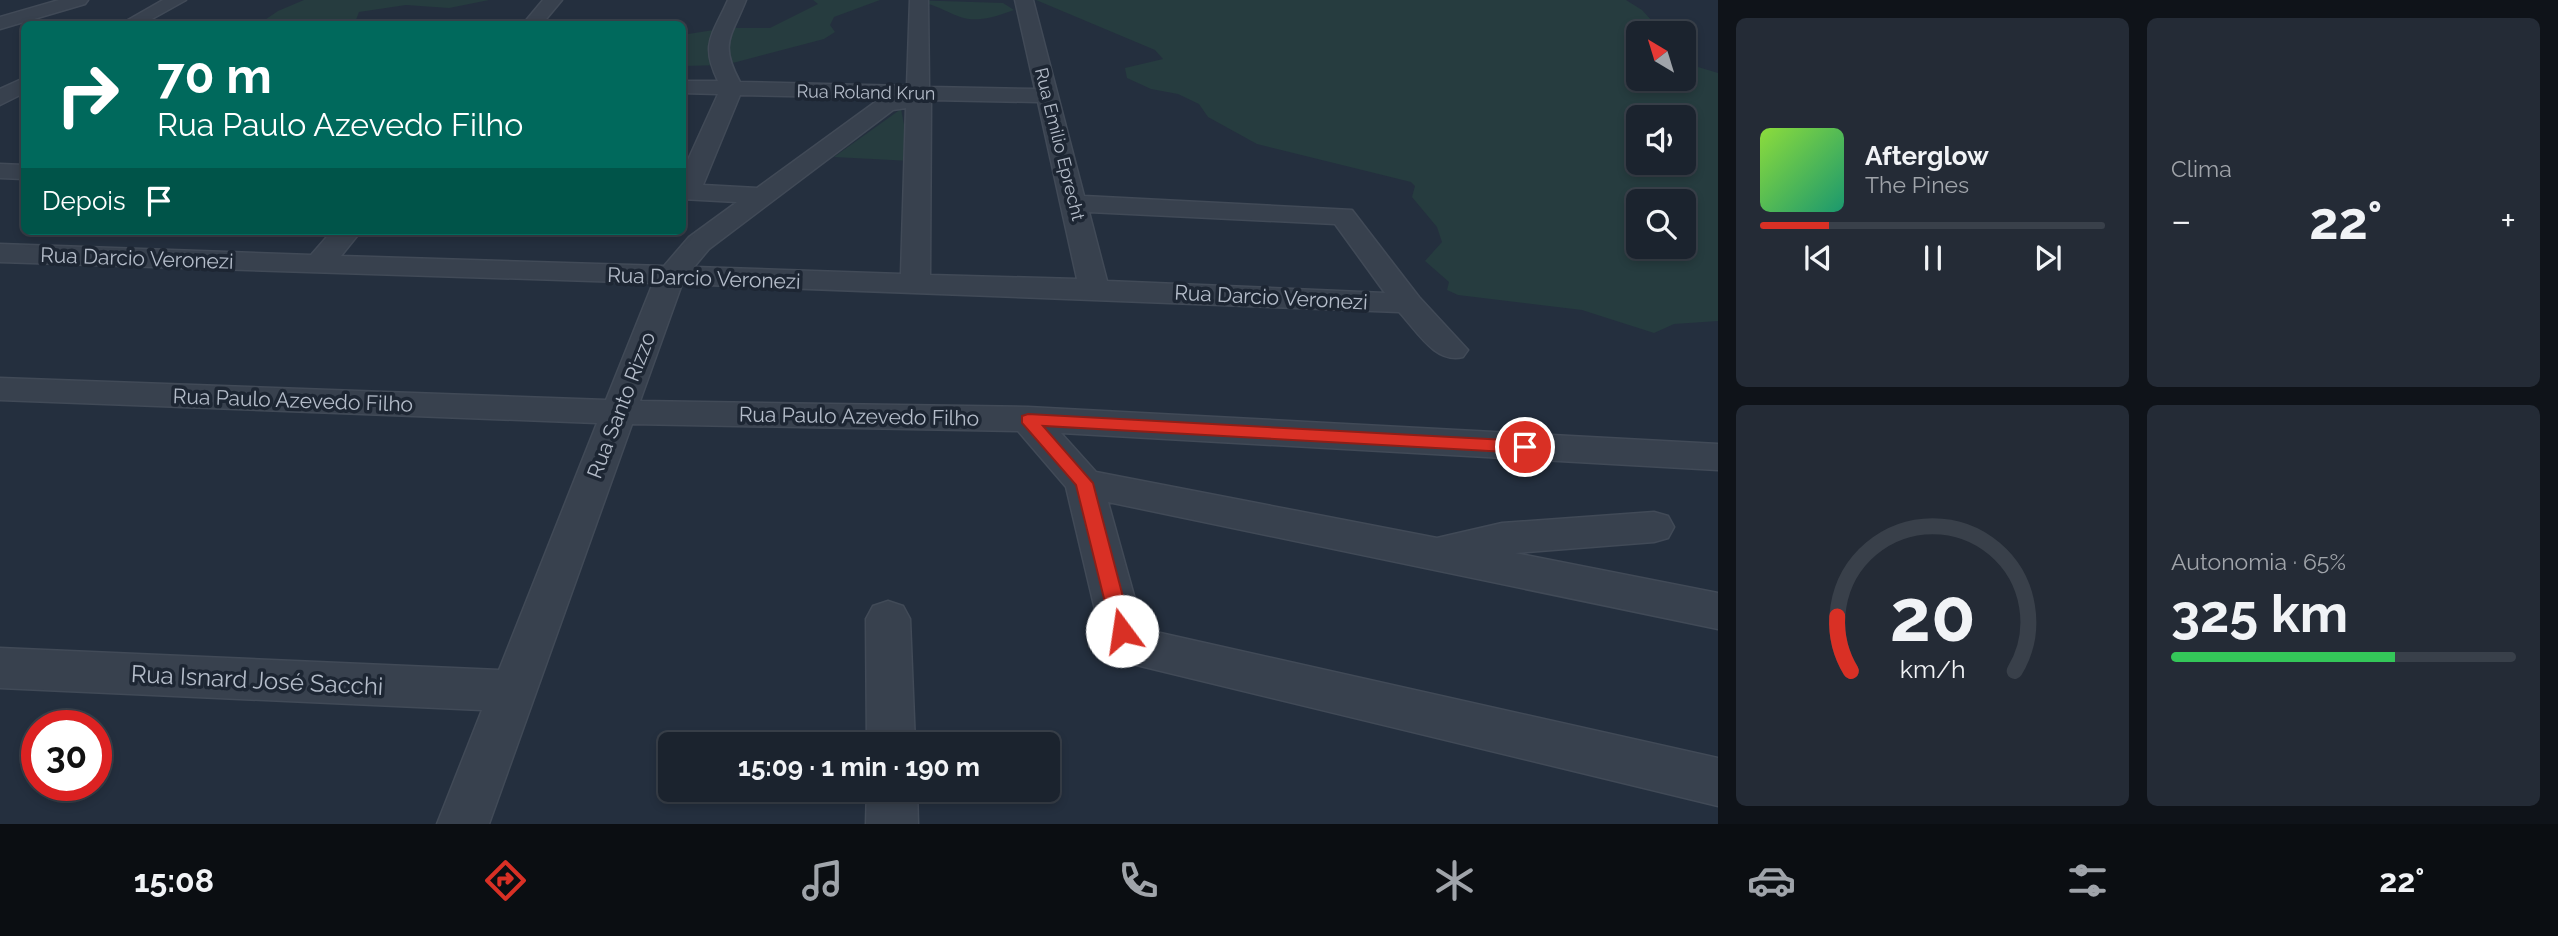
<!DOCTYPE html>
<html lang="pt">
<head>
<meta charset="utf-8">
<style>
  body { margin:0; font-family:Raleway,sans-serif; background:#242b36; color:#f1f3f6; height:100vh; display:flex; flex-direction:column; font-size:26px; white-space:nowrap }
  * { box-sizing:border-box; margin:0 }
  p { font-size:23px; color:#a0a4aa }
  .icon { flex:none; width:38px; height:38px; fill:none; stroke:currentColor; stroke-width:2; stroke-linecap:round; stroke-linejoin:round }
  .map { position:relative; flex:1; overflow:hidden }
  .sheet { display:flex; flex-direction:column; gap:18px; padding:18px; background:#0f1319; width:840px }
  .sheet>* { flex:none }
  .hud { position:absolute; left:21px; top:21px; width:665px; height:214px; border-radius:10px; box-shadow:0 4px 10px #0003,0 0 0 2px #39404a; background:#00695c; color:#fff; overflow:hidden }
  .needle { width:46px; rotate:322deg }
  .buttons { position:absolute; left:1626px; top:21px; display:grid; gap:14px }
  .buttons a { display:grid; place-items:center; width:70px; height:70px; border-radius:10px; background:#1b232e; box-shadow:0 4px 10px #0003,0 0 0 2px #39404a; font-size:35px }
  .speed { position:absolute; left:21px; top:710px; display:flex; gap:14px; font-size:35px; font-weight:700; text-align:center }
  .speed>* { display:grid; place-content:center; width:91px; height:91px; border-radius:50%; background:#1b232e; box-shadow:0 4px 10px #0003,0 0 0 2px #39404a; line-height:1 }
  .speed .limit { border:10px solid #d22; background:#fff; color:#111 }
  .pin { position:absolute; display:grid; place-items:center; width:60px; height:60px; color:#fff; margin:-30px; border:4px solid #fff; border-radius:50%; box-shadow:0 2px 7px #0007 }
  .me { position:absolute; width:77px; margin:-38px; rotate:346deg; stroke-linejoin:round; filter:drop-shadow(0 0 5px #0008) }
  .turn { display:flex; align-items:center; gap:24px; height:147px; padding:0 21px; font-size:32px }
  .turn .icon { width:91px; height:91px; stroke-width:2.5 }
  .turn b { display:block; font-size:49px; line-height:60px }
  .then { display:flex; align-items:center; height:66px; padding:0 21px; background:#0003; gap:14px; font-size:26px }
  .big { font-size:52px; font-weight:700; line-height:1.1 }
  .sheet .card { flex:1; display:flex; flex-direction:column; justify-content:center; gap:10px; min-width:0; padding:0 24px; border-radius:10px; background:#242b36 }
  .sheet .dial { align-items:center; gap:0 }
  .dial svg { height:182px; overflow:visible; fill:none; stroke:#39404a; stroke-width:7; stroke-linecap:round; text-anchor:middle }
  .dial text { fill:#f1f3f6; stroke:none }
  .song { display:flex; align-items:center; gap:21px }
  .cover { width:84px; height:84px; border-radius:10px; background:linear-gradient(135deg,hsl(90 70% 55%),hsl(160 70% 35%)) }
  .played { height:7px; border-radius:4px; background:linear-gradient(90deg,#d93025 20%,#39404a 20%) }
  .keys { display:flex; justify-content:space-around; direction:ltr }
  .heat { display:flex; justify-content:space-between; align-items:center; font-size:38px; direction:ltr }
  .charge { height:10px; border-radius:5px; background:linear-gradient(90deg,#34c759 65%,#39404a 0) }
  .sheet .tiles { flex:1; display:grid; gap:18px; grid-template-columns:repeat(2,1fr) }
  .trip { position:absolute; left:658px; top:732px; width:402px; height:70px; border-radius:10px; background:#1b232e; box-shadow:0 4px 10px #0003,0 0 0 2px #39404a; font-weight:700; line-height:70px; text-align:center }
  .tab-bar { display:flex; height:112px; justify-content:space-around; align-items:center; background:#0b0e12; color:#a0a4aa }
  .tab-bar .icon { width:49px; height:49px }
  .tab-bar .selected { color:#d93025 }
  .tab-bar b { font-size:32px; color:#f1f3f6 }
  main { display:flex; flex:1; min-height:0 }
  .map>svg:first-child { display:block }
</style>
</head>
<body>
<main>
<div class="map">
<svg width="1718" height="824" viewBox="0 0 1718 824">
  <rect width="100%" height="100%" fill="#242f3e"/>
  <g fill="#263c3f" fill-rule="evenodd">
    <path d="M304 0H489L449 8 406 5 359 12 356 20 361 24H259L278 11Z"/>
    <path d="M813 0H880L834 17 830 25 835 32 824 39 725 65 683 66 682 35 726 28H770L818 4Z"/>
    <path d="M910 0 1003 3 1014 10C954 33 960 7 910 0Z"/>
    <path d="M1036 0H1626L1642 10 1663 33H1638V79H1684V56L1698 67 1718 73V321L1674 324 1654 333 1582 310 1458 295 1447 290 1449 282 1425 261 1442 242 1437 227 1412 197 1415 186 1411 182 1257 144 1208 117 1199 104 1178 94 1151 89 1127 78 1125 68 1163 59 1155 50ZM1684 117V163H1638V117ZM1684 201V247H1638V201Z"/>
    <path d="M901 109 911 161 834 157Z"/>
  </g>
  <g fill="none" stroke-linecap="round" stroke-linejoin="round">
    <g stroke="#414a57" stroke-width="3">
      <g id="minor">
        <path d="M59 0H88L85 4 0 29V17Z"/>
        <path d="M163 0H186L143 24H121Z"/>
        <path d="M543 0H562L542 24H523Z"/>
        <path d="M728 0H746C731 38 719 43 740 82L907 86 910 0H928L929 87 1035 89 1015 0H1033L1084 196 1352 210 1419 297 1468 350 1463 357C1435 364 1417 331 1399 312L682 284 640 401 1028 407 1718 444V470L1061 433 1096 472 1437 538 1502 523 1654 512 1668 516 1674 527 1668 538 1654 542 1515 553 1718 593V629L1108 502 1141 621 1156 632 1718 758V806L1128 663 1106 644 1100 631 1066 487 1018 431 632 424 489 824H437L482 710 0 688V648L499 670 597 423 0 400V378L606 400 653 283 0 262V244L311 255 332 231H361L341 256 664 266 689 237 737 202 682 199V173L718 94 682 93V81H718C700 44 712 36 728 0ZM740 95 885 98 878 100 757 188 703 185ZM931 100 1038 102 1077 279 930 275ZM906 108 901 274 694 267 709 249 893 110ZM1089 212 1335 224 1385 293 1107 281Z"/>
        <path d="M24 78V93L0 105V89Z"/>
        <path d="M0 164 24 165V179L0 178Z"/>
        <path d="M888 601 903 606 910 619 915 744H867L866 619 873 606Z"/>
        <path d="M867 789H917L918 824H866Z"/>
      </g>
    </g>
    <use href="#minor" fill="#38414e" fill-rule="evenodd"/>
  </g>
  <path fill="#d93025" stroke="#8d1f18" stroke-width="2" d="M1028 414 1525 441 1533 447 1525 453 1043 426 1093 483 1132 631 1129 637 1122 640 1115 637 1112 631 1076 485 1022 423V416Z"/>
  <g text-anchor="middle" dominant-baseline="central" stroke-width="7" stroke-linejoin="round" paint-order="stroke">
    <g font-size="18" fill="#b4bcc9" stroke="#1d2633">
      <text transform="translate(866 92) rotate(1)">Rua Roland Krun</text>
      <text transform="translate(1060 144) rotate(76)">Rua Emilio Eprecht</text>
    </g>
    <g font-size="21" fill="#b4bcc9" stroke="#1d2633">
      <text transform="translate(137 258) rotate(2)">Rua Darcio Veronezi</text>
      <text transform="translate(704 278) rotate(2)">Rua Darcio Veronezi</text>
      <text transform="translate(1271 297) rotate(3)">Rua Darcio Veronezi</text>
      <text transform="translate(293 400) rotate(2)">Rua Paulo Azevedo Filho</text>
      <text transform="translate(621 405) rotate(-69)">Rua Santo Rizzo</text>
      <text transform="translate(859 416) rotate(1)">Rua Paulo Azevedo Filho</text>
    </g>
    <g font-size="24" fill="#b4bcc9" stroke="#1d2633">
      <text transform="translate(257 680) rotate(3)">Rua Isnard José Sacchi</text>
    </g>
  </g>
</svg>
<div class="buttons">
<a><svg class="needle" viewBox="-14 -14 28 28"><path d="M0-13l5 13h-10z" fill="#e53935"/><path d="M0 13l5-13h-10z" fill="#a0a4aa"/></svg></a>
<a><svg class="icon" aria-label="sound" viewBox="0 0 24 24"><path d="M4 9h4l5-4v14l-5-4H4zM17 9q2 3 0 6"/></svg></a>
<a><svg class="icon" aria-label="search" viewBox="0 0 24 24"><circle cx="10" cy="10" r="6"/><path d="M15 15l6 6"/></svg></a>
</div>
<div class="speed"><div class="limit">30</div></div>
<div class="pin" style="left:1525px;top:447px;background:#d93025"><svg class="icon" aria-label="arrive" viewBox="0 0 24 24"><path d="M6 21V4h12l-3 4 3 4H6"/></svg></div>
<svg class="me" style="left:1122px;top:631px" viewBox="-20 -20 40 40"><circle r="19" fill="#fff"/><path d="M0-13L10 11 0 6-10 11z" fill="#d93025"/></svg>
<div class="trip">15:09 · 1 min · 190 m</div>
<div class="hud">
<div class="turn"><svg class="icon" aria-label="right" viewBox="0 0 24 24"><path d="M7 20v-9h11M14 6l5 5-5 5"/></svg><div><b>70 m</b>Rua Paulo Azevedo Filho</div></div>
<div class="then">Depois<svg class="icon" aria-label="arrive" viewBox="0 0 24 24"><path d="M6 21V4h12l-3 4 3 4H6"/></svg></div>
</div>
</div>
<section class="sheet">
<div class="tiles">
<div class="card">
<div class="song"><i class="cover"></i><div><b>Afterglow</b><p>The Pines</p></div></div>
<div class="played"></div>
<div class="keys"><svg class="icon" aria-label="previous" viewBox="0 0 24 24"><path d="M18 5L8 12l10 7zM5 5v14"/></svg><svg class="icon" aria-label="pause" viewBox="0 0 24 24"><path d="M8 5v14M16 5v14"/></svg><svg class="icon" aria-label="next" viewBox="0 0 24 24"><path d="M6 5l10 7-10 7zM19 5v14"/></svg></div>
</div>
<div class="card"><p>Clima</p>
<div class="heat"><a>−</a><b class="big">22°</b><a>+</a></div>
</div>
<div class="card dial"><svg viewBox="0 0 100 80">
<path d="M14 69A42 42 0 1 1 86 69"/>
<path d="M14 69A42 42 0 0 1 8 45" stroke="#d93025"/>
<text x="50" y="56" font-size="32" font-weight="700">20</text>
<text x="50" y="72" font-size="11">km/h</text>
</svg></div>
<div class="card"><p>Autonomia · 65%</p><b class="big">325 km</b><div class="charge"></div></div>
</div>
</section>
</main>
<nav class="tab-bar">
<b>15:08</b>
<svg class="icon selected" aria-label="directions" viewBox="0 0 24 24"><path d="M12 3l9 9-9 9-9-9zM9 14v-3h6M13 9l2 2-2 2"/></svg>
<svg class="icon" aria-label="music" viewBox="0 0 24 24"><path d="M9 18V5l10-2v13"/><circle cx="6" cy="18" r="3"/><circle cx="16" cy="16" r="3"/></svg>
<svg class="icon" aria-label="phone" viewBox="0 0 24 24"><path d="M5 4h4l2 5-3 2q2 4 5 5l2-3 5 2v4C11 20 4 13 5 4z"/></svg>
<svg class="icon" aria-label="climate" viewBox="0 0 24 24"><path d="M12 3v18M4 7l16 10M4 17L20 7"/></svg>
<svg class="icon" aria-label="car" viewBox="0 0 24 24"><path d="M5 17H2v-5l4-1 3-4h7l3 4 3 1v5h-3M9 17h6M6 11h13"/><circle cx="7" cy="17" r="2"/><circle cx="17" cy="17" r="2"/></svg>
<svg class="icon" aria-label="filters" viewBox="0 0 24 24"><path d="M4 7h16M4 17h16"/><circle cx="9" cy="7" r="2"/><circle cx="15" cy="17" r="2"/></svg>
<b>22°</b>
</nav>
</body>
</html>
